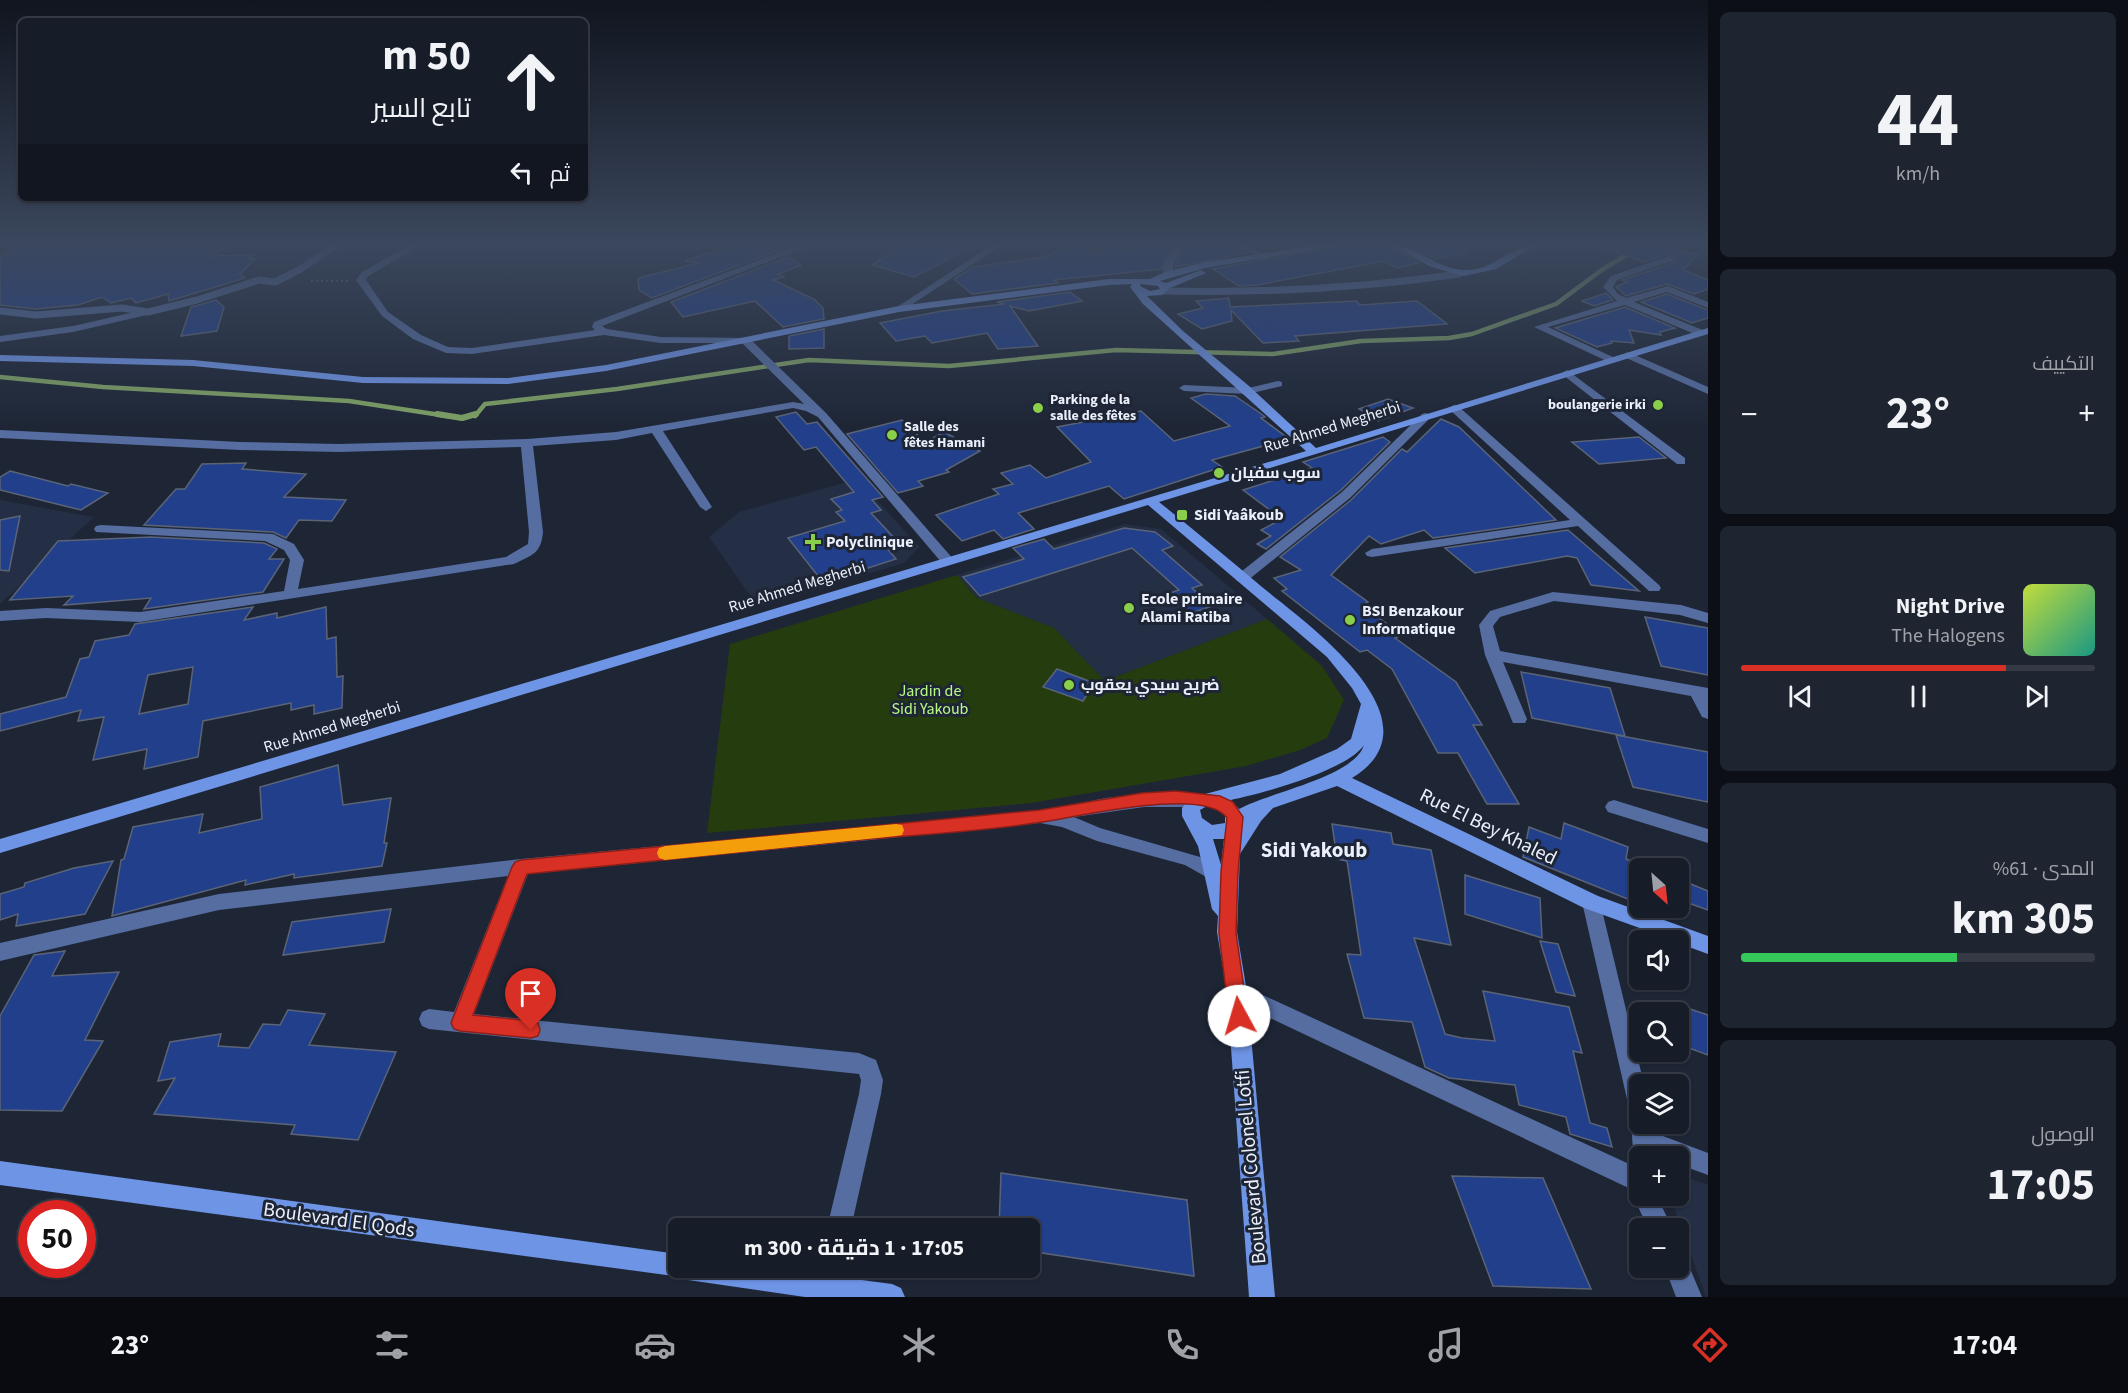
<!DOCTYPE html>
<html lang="ar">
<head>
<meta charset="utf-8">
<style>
  body { margin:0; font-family:"Source Sans 3",Cairo,sans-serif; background:#1f2530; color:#f1f3f6; direction:rtl; height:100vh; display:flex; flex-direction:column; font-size:22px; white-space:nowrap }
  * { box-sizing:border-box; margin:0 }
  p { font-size:20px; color:#9ea1a8 }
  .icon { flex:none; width:33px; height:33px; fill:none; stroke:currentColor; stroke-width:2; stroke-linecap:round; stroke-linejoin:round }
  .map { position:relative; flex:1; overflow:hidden; direction:ltr }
  .drawer { display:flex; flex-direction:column; gap:12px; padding:12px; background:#0c0f16; width:420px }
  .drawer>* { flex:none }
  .top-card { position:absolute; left:18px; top:18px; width:570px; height:183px; border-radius:9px; box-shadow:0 2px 4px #0004,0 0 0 2px #353a45; direction:rtl; background:#161c28; color:#f1f3f6; overflow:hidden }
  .needle { width:39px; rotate:153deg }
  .controls { position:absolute; left:1629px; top:858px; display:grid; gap:12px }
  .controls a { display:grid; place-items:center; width:60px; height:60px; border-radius:9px; background:#161c28; box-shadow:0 2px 4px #0004,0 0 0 2px #353a45; font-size:30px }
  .speed { position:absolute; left:18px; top:1200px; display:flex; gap:12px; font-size:30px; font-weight:700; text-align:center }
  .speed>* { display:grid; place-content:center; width:78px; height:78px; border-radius:50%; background:#161c28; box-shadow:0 2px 4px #0004,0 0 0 2px #353a45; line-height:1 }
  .speed .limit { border:9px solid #d22; background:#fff; color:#111 }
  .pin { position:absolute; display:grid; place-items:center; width:51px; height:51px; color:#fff; margin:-62px -26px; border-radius:50% 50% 50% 0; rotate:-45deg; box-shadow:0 0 6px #0007 }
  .pin .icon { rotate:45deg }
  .me { position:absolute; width:66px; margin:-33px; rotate:354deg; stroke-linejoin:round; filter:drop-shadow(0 0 4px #0008) }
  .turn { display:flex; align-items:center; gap:21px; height:126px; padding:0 18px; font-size:27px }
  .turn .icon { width:78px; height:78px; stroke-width:2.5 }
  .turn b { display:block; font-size:42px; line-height:51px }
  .then { display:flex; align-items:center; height:57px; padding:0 18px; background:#0003; gap:12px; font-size:22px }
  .big { font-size:45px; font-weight:700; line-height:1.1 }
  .drawer .widget { flex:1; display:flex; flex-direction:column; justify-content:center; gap:9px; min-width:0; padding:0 21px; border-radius:9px; background:#1f2530 }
  .drawer .dial { align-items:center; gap:0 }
  .dial b { font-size:78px; line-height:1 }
  .song { display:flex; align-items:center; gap:18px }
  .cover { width:72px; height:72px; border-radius:9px; background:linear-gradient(135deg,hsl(70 70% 55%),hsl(170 70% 35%)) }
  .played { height:6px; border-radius:3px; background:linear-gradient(90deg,#d93025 75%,#353a45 75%) }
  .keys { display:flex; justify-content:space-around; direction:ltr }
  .heat { display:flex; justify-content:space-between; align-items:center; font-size:33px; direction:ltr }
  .charge { height:9px; border-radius:4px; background:linear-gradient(90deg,#34c759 61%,#353a45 0) }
  .trip { position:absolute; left:668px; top:1218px; width:372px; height:60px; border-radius:9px; background:#161c28; box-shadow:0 2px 4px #0004,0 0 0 2px #353a45; font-weight:700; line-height:60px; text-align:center; direction:rtl }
  .menu { display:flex; height:96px; justify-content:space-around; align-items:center; background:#090b10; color:#9ea1a8 }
  .menu .icon { width:42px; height:42px }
  .menu .on { color:#d93025 }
  .menu b { font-size:27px; color:#f1f3f6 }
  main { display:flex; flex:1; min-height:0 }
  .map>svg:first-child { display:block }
</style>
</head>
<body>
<main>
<section class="drawer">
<div class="widget dial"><b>44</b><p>km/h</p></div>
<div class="widget"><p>التكييف</p>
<div class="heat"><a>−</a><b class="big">23°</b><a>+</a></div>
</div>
<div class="widget">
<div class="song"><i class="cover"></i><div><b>Night Drive</b><p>The Halogens</p></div></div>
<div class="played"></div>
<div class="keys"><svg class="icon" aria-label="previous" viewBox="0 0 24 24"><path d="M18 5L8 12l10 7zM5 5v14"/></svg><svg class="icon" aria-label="pause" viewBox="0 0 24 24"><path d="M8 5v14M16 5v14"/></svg><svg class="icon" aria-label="next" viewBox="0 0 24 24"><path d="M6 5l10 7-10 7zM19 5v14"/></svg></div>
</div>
<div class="widget"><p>المدى · 61%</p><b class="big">305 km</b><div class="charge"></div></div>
<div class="widget"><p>الوصول</p><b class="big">17:05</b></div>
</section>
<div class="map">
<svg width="1708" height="1297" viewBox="0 0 1708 1297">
  <rect width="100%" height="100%" fill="#1e2636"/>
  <g fill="#242e44">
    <path d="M858 479 919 547 904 563 758 607 709 537 739 512Z"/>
    <path d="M0 500 94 517 0 604Z"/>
    <path d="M1125 524 1161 529 1267 619 1105 681 1054 628 977 598 957 575Z"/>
    <path d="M1679 1174 1708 1185V1297H1706L1672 1202 1673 1196H1678Z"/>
  </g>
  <path fill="#253d0e" d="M957 575 977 598 1054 628 1105 681 1267 619 1322 666 1344 700 1327 738 1300 750 1246 766 1031 803 707 833 730 644Z"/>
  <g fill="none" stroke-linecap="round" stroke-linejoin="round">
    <g stroke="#7ea064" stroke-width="4.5">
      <path d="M0 377 103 387 349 401 447 416"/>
      <path d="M475 416 485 404 617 389 809 360 949 366 1116 350 1273 354 1361 341 1449 338 1472 334 1556 304 1603 269 1633 251"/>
    </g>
    <path stroke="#7ea064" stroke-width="6" d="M437 414 462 418 476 414"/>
  </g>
  <g fill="#213f8a" stroke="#5b6477" stroke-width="1.5" fill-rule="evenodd">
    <path d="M18 245H230L210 256 253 255 249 259H255L240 274 245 278 169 301 168 294 136 303 131 298 111 303 102 297 78 305 35 309 0 305V257Z"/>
    <path d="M752 245H771L779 250 652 298 639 290 638 278 699 263 685 261 723 248 731 250Z"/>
    <path d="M903 245H975L914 277 872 265Z"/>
    <path d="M1133 245H1171L1161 269 1054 280 1058 283 972 294 954 279 973 267 1044 257 1066 248 1078 246 1098 253 1108 246 1128 251Z"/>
    <path d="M1184 245H1232L1247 253 1175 267Z"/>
    <path d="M1343 245H1388L1419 263 1397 268 1384 261 1257 285 1239 286 1213 269Z"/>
    <path d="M1404 245H1465L1466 253 1436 259Z"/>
    <path d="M1604 245H1659L1698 255 1683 270 1708 280V289L1694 294 1667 284 1626 296 1616 287 1627 282 1622 280 1673 263 1675 258 1668 254 1644 262 1604 248Z"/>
    <path d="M788 257 801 265 778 274 784 277 773 280 814 299 823 308 824 319 783 327 755 301 683 317 671 302Z"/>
    <path d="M1070 292 1082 301 1029 311 1010 306 1038 346 998 349 987 333 932 343 925 336 896 341 880 323 942 311 1005 304 997 302Z"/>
    <path d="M1606 293 1613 300 1594 306 1582 301Z"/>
    <path d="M1667 294 1708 310V318L1692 323 1641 302Z"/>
    <path d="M1229 298 1230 307 1356 301 1360 305 1417 301 1447 324 1295 336 1299 341 1263 343 1231 310 1232 321 1202 329 1178 314 1203 308 1196 301Z"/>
    <path d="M216 300 224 307 217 331 181 336 191 307Z"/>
    <path d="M1625 307 1675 328 1660 332 1661 335 1629 330 1634 343 1611 341 1612 343 1597 347 1555 328Z"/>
    <path d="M824 329V348L789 349V336Z"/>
    <path d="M1206 394 1235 396 1260 413 1265 417 1261 418 1289 439 1212 460 1222 467 1124 499 1109 486 1018 513 1034 529 1003 539 994 530 962 541 936 515 999 494 993 489 1013 484 1001 473 1030 465 1046 478 1091 462 1057 427 1141 411 1174 441 1230 426 1191 398Z"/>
    <path d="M1388 399 1413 408 1378 421 1359 409Z"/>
    <path d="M796 412 807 424 817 422 883 497 872 500 881 510 871 513 897 541 884 545 896 559 837 578 833 572 818 576 788 538 845 521 836 512 842 510 831 499 854 492 816 447 804 450 776 417Z"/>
    <path d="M1441 419 1459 427 1556 520 1433 538 1424 530 1381 544 1369 536 1331 575 1368 602 1362 605 1402 635 1395 638 1456 682 1482 725H1473L1519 804H1487L1458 753H1438L1392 669 1367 650 1360 652 1282 591 1287 589 1274 578 1301 570 1280 557 1351 500 1402 449 1407 452Z"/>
    <path d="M902 420 925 442 944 432 980 451 946 470 949 472 918 481 923 486 898 493 847 434Z"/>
    <path d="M1383 437 1390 442 1341 490 1266 549 1257 544 1271 536 1261 530 1282 519 1243 490 1312 468 1303 462Z"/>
    <path d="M1639 437 1666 458 1599 464 1572 442Z"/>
    <path d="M246 463 242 469 306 474 284 497 346 500 332 521 299 520 286 538 273 532 144 525 176 489H185L202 464Z"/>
    <path d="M10 471 68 486 71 484 108 493 81 510 0 490V477Z"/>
    <path d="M20 516 9 571 0 570V520Z"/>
    <path d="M1124 528 1155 532 1173 546 1162 550 1202 585 1192 588 1212 606 1192 613 1170 593 1179 590 1132 548 980 596 963 577 1024 559 1013 548 1044 539 1054 549Z"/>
    <path d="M1568 530 1639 591 1591 585 1577 558 1567 556 1475 573 1445 548Z"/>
    <path d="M151 537 264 543 277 549 269 559H284L263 592 144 609 151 598 64 605 73 596 10 600 58 541Z"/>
    <path d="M253 607 244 620 277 613V618L326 607 327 639 336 637 337 677 343 676 342 708 314 714V705L291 710V703L203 721 198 757 144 769 147 749 93 760 104 717 78 721 81 710 0 731V714L66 697 80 659 89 657 95 641 129 635 135 624ZM193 667 188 704 139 714 148 675Z"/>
    <path d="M1645 617 1708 628V675L1661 666Z"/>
    <path d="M1057 669 1094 683 1083 701 1043 687Z"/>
    <path d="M1521 672 1610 688 1625 736 1532 718Z"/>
    <path d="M1616 735 1708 752V802L1633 787Z"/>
    <path d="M338 765 343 805 391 798 384 843H387L382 866 294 878V874L245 885 246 880 112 916 121 860 124 859 133 827 203 814 199 833 262 819 260 787Z"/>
    <path d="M1564 823 1628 847 1626 859 1640 864V904L1523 857 1529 827 1561 839Z"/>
    <path d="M1332 824 1391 833 1393 844 1431 850 1451 945 1414 938 1445 1034 1462 1038 1495 1041 1483 991 1569 1007 1582 1053 1573 1051 1590 1123 1607 1128 1612 1147 1570 1134 1566 1117 1519 1105 1515 1085 1449 1078 1425 1067 1412 1022 1364 1018 1347 954 1361 955 1347 861 1337 859Z"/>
    <path d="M113 861 85 914 16 926 18 914 0 920V894L24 887 25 883 74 868Z"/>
    <path d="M1465 875 1540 898 1542 938 1465 914Z"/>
    <path d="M1686 882 1708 891V910L1688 903Z"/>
    <path d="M391 909 384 942 283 955 292 922Z"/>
    <path d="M1540 941 1558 944 1575 996 1556 992Z"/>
    <path d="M65 951 52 976 119 972 85 1040 103 1041 62 1111 0 1110V1016L34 955Z"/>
    <path d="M1678 1005 1708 1015V1055L1678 1044Z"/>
    <path d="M288 1010 325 1014 309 1045 396 1052 358 1140 291 1134 295 1125 154 1114 175 1078 158 1081 170 1042 221 1034 218 1046 249 1048 263 1024 280 1025Z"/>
    <path d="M1001 1173 1187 1200 1194 1276 1029 1251V1228H999Z"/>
    <path d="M1452 1176 1543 1178 1591 1289 1493 1286Z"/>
  </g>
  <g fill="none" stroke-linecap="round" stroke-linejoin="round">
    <path stroke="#626977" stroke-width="2" stroke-dasharray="2 3" stroke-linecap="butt" d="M311 281H348"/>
    <g stroke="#556da0" stroke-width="7">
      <path d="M1165 291C1262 293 1363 288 1459 274"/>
      <path d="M0 311 36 315 122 308 148 312 197 300 259 280 275 282 299 270 337 245"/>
    </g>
    <g fill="#556da0" fill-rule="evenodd">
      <path d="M410 245H421L368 276 366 280 388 312 421 335 448 347 472 348 595 330 592 327 594 322 799 245H812L602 326 607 329 661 337 749 338 826 413 954 560 947 564 942 563 818 417 806 411 793 408 663 431 712 507 706 511 700 507 652 433 616 440 533 446 543 532C541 554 532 555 514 564L140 622 46 618 0 621V611L46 608 140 612 284 591 290 560 284 550 265 541 96 532 94 529 96 526 101 525 273 534 294 544 304 560 298 589 506 557 528 544 529 532 521 447 339 452 240 450 0 438V430L240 442 339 444 527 439 616 432 793 402 804 404 742 343H661L604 335 472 354 446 353 413 339 382 316 356 280 362 272Z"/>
      <path d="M992 245H1002L902 311 894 309Z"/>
      <path d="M1174 245H1182L1173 266V274L1168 277 1163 274V266Z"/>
      <path d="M1234 245H1246L1271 257 1264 259Z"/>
      <path d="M1669 256 1673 259 1672 261 1617 280 1613 287 1618 294 1626 298 1668 286 1708 302V308L1667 292 1634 302 1705 331V335H1697L1625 305 1548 327 1615 358 1616 360 1611 363 1534 327 1617 301 1603 287 1611 276Z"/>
      <path d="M148 309 153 312 151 314 73 332 0 342V336L73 326Z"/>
      <path d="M1628 352 1708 387V394L1624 357 1623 355Z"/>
      <path d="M1567 370 1685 458V464H1677L1563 375 1562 373Z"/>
      <path d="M1278 381 1282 382V386L1248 394 1184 391 1179 388 1184 385 1248 388Z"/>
      <path d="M1454 405 1458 406 1659 585 1661 588 1659 591H1649L1578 526 1372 557 1367 556 1365 553 1372 549 1570 520 1450 410 1448 408Z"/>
      <path d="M1426 413 1432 416 1350 498 1247 581H1237L1235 578 1237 575 1342 492 1422 414Z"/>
      <path d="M1553 592 1681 605 1708 613V623L1680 615 1554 601 1500 617 1493 626 1500 651 1708 688V719L1702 717 1691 696 1503 662 1527 719 1525 723H1513L1485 655 1479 625 1490 611Z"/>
      <path d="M1162 792 1207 795 1210 800 1207 805 1201 807H1144L1074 817 1100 828 1207 859 1222 869 1224 874 1222 879 1215 882 1185 865 1097 841 1062 827 1040 823 528 874 474 1014 859 1053 876 1060 883 1080 881 1094 851 1228H827L859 1094 861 1080 859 1074 429 1029 422 1026 419 1019 422 1012 429 1009 454 1012 508 876 219 910 0 961V943L219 894 521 859 1044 810 1106 798Z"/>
      <path d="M1614 800 1708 829V843L1608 812 1605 807 1608 802Z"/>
      <path d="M1591 894 1598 896 1600 902 1644 1084H1640V1124H1653L1655 1133 1708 1153V1175L1678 1164V1156H1640V1166L1636 1164C1633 1158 1631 1127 1632 1121L1582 902 1584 896Z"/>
      <path d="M1237 983 1640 1169V1196H1657L1672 1228H1648L1633 1196 1635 1191 1230 999 1227 992 1230 985Z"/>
      <path d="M1678 1256 1686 1259 1702 1297H1676L1665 1268H1678Z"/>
      <path d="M818 1268H842L834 1295 828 1297 816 1295 813 1286Z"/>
    </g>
    <g fill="#6e94e6" fill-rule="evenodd">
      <path d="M1319 245H1341L1205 268 1160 281 1166 283 1201 270 1206 273 1170 288 1162 295 1147 296 1183 331 1249 386 1316 448 1708 328V334L1159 502C1194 530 1228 558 1262 587 1306 623 1445 721 1352 778L1598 896 1708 936V954L1678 943V940H1673L1584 908 1337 786 1273 808 1261 821 1240 854 1237 932 1247 992 1275 1297H1249L1227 992 1217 932 1218 916 1212 909 1198 846 1182 816V808L1190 798 1280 774 1337 749 1351 739 1361 704 1352 688 1327 657 1148 505 0 853V839L1306 451 1143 304 1130 287 1132 284 1109 285 899 312 606 371 508 384 363 383 193 366 0 361V355L193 360 363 377 508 378 606 365 899 306 1109 279H1150L1165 272 1205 262ZM1141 284 1158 286 1160 289 1150 291 1140 286ZM1364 745C1354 777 1270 792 1239 809L1231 800C1261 794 1348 770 1364 745ZM1207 806 1218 809 1225 816V823L1212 825 1202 818 1200 810ZM1213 839H1224L1221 865Z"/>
      <path d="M1390 245C1416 245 1437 269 1464 270 1492 272 1511 245 1537 245L1496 269 1464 276 1431 267Z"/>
      <path d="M0 1161 678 1254V1268H772L892 1284 901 1288 905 1297H805L688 1280 681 1277 0 1185Z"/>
    </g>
  </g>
  <linearGradient id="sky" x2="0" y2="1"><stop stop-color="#10151e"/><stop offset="0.57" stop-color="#3b475d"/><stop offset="1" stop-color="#3b475d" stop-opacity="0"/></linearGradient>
  <rect width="1708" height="427" fill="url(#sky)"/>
  <path fill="#d93025" stroke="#8d1f18" stroke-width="1.5" d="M1176 791 1220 796 1233 802 1243 817 1238 872 1236 933 1248 1016 1245 1022 1239 1024 1232 1022 1229 1016 1219 933 1221 872 1227 818C1205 786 1078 817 1042 822 986 831 927 834 870 839 756 851 641 862 527 874L473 1015 531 1021 538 1023 540 1030 538 1036 531 1038 460 1031 454 1029 451 1023 512 867 515 862 521 860 1040 810 1142 793Z"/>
  <path fill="#f59e0b" d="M896 824 902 825 904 830 902 835 896 836 665 860 659 858 657 853 659 848 665 846Z"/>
  <g fill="#89cf49" stroke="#1e2636" stroke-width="2">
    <circle cx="1658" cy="405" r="6"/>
    <circle cx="1038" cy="408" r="6"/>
    <circle cx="892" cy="435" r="6"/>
    <circle cx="1219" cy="473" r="6"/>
    <rect x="1176" y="509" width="12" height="12" rx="3"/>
    <path d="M810 533h6v6h6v6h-6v6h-6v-6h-6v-6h6z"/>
    <circle cx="1129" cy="608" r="6"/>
    <circle cx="1350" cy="620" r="6"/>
    <circle cx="1069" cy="685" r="6"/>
  </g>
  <g text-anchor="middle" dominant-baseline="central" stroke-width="6" stroke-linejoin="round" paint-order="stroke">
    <g font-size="14" font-weight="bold" fill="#ebf0fc" stroke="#1e2636" text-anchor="start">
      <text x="1050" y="400">Parking de la<tspan x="1050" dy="16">salle des fêtes</tspan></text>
      <text x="1646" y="405" text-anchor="end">boulangerie irki</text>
      <text x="904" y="427">Salle des<tspan x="904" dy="16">fêtes Hamani</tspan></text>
    </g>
    <g font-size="16" fill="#ebf0fc" stroke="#1e2636">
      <text transform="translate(1332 427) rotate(-17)">Rue Ahmed Megherbi</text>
      <text transform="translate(797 587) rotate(-17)">Rue Ahmed Megherbi</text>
      <text transform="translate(332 727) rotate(-17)">Rue Ahmed Megherbi</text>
    </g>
    <g font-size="16" font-weight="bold" fill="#ebf0fc" stroke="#1e2636" text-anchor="start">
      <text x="1231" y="473">سوب سفيان</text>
      <text x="1194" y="515">Sidi Yaâkoub</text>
      <text x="826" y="542">Polyclinique</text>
      <text x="1141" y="599">Ecole primaire<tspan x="1141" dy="18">Alami Ratiba</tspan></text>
      <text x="1362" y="611">BSI Benzakour<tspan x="1362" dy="18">Informatique</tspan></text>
      <text x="1081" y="685">ضريح سيدي يعقوب</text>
    </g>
    <g font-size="16" fill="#b9f986" stroke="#1e2636">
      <text x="930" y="691">Jardin de<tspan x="930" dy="18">Sidi Yakoub</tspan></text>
    </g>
    <g font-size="20" fill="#ebf0fc" stroke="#1e2636">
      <text transform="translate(1488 827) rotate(26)">Rue El Bey Khaled</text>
      <text transform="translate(1251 1167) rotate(-95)">Boulevard Colonel Lotfi</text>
      <text transform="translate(339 1220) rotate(8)">Boulevard El Qods</text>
    </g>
    <g font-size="21" font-weight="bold" fill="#ebf0fc" stroke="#1e2636">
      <text x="1314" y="850">Sidi Yakoub</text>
    </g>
  </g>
</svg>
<div class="controls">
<a><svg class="needle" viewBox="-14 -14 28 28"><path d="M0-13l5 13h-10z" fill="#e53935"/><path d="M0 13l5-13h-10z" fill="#9ea1a8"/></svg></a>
<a><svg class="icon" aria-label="sound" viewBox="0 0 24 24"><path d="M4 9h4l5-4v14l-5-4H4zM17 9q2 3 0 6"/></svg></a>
<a><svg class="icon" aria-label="search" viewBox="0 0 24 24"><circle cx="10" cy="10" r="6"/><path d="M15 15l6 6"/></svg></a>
<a><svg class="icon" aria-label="layers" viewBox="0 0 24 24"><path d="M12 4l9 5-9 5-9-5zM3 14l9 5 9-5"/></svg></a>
<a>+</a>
<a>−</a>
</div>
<div class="speed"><div class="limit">50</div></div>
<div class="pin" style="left:531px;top:1030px;background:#d93025"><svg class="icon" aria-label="arrive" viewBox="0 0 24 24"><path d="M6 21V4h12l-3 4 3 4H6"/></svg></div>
<svg class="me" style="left:1239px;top:1016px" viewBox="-20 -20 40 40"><circle r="19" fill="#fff"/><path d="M0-13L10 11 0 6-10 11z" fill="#d93025"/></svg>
<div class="trip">17:05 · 1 دقيقة · 300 m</div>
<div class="top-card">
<div class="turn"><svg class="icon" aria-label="ahead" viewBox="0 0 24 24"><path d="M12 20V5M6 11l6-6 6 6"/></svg><div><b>50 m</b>تابع السير</div></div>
<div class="then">ثم<svg class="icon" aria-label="left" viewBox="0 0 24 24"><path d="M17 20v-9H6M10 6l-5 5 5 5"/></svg></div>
</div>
</div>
</main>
<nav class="menu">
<b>17:04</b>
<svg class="icon on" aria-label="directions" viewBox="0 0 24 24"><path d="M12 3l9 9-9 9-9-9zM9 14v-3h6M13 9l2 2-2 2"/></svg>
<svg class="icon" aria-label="music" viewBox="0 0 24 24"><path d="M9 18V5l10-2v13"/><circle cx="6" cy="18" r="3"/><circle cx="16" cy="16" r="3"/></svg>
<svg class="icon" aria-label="phone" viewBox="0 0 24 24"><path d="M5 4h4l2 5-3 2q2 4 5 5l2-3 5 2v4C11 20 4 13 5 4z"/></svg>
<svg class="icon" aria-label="climate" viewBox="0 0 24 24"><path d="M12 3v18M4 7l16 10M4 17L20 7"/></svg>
<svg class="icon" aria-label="car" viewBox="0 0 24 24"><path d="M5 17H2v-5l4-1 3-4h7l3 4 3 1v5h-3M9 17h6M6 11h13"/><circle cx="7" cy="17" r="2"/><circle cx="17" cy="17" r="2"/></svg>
<svg class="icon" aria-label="filters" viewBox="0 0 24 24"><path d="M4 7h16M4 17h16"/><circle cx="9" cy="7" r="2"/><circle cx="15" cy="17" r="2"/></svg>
<b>23°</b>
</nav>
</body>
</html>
